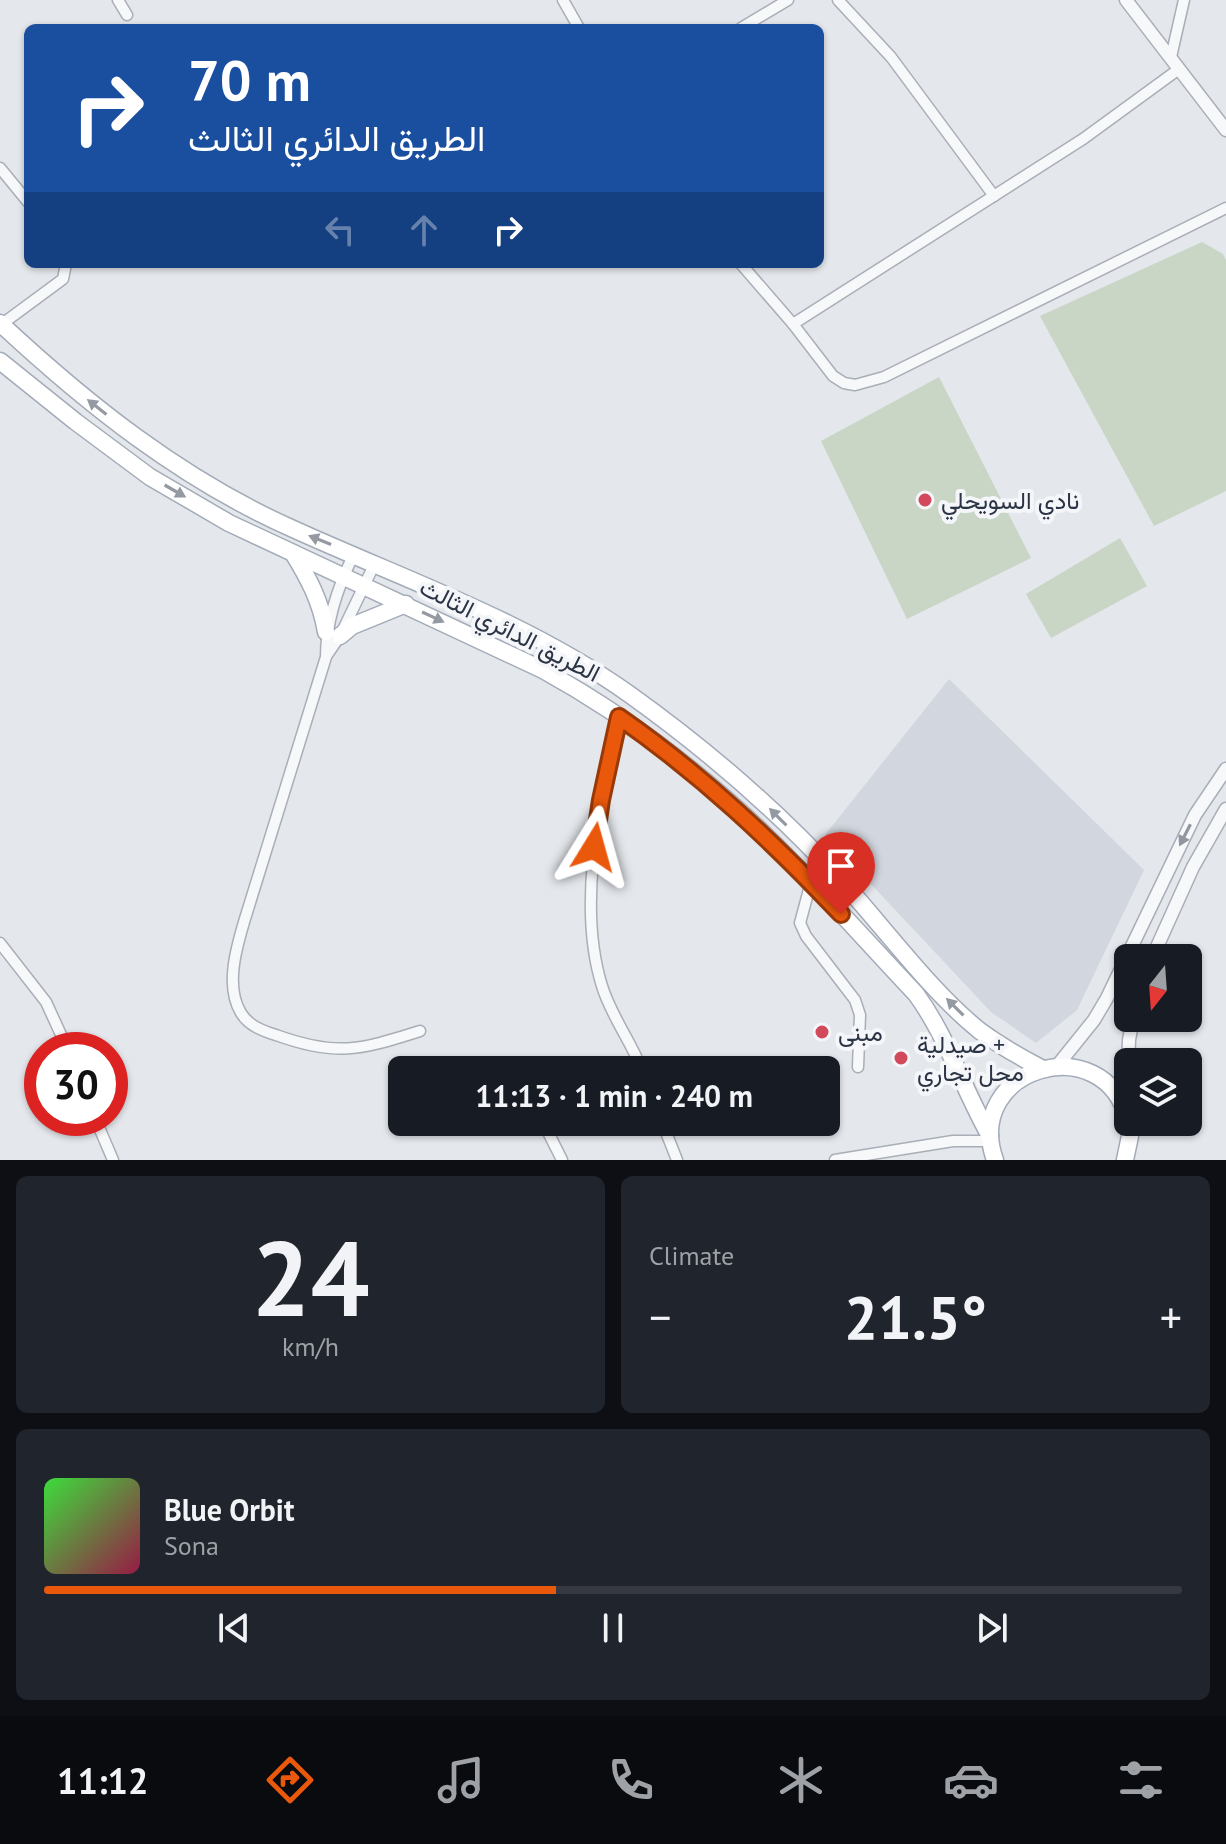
<!DOCTYPE html>
<html lang="en">
<head>
<meta charset="utf-8">
<style>
  body { margin:0; font-family:"PT Sans",Vazirmatn,sans-serif; background:#20242c; color:#f1f3f6; height:100vh; display:flex; flex-direction:column; font-size:30px; white-space:nowrap }
  * { box-sizing:border-box; margin:0 }
  p { font-size:26px; color:#9ea1a6 }
  .icon { flex:none; width:44px; height:44px; fill:none; stroke:currentColor; stroke-width:2; stroke-linecap:round; stroke-linejoin:round }
  .map { position:relative; height:1160px; overflow:hidden }
  .drawer { display:flex; flex-direction:column; gap:16px; padding:16px; background:#0d0f14; flex:1 }
  .drawer>* { flex:none }
  .hud { position:absolute; left:24px; top:24px; width:800px; height:244px; border-radius:12px; box-shadow:0 2px 6px #0004; background:#1a4fa0; color:#fff; overflow:hidden }
  .needle { width:52px; rotate:197deg }
  .controls { position:absolute; left:1114px; top:944px; display:grid; gap:16px }
  .controls a { display:grid; place-items:center; width:88px; height:88px; border-radius:12px; background:#171b24; box-shadow:0 2px 6px #0004; font-size:40px }
  .speed { position:absolute; left:24px; top:1032px; display:flex; gap:16px; font-size:40px; font-weight:700; text-align:center }
  .speed>* { display:grid; place-content:center; width:104px; height:104px; border-radius:50%; background:#171b24; box-shadow:0 2px 6px #0004; line-height:1 }
  .speed .limit { border:12px solid #d22; background:#fff; color:#111 }
  .pin { position:absolute; display:grid; place-items:center; width:68px; height:68px; color:#fff; margin:-82px -34px; border-radius:50% 50% 50% 0; rotate:-45deg; box-shadow:0 0 8px #0007 }
  .pin .icon { rotate:45deg }
  .me { position:absolute; width:88px; margin:-44px; rotate:8deg; stroke-linejoin:round; filter:drop-shadow(0 0 6px #0008) }
  .turn { display:flex; align-items:center; gap:28px; height:168px; padding:0 32px; font-size:36px }
  .turn .icon { width:104px; height:104px; stroke-width:2.5 }
  .turn b { display:block; font-size:56px; line-height:68px }
  .lanes { display:flex; align-items:center; height:76px; padding:0 32px; background:#0003; justify-content:center; gap:40px; direction:ltr }
  .lanes .off { opacity:.35 }
  .big { font-size:60px; font-weight:700; line-height:1.1 }
  .drawer .widget { flex:1; display:flex; flex-direction:column; justify-content:center; gap:12px; min-width:0; padding:0 28px; border-radius:12px; background:#20242c }
  .drawer .dial { align-items:center; gap:0 }
  .dial b { font-size:104px; line-height:1 }
  .song { display:flex; align-items:center; gap:24px }
  .cover { width:96px; height:96px; border-radius:12px; background:linear-gradient(135deg,hsl(120 70% 55%),hsl(340 70% 35%)) }
  .played { height:8px; border-radius:4px; background:linear-gradient(90deg,#ea580c 45%,#363941 45%) }
  .keys { display:flex; justify-content:space-around; direction:ltr }
  .heat { display:flex; justify-content:space-between; align-items:center; font-size:44px; direction:ltr }
  .drawer .tiles { flex:1; display:grid; gap:16px; grid-template-columns:1fr 1fr }
  .widget:last-child { grid-column:span 2 }
  .trip { position:absolute; left:388px; top:1056px; width:452px; height:80px; border-radius:12px; background:#171b24; box-shadow:0 2px 6px #0004; font-weight:700; line-height:80px; text-align:center }
  .tab-bar { display:flex; height:128px; justify-content:space-around; align-items:center; background:#090b0e; color:#9ea1a6 }
  .tab-bar .icon { width:56px; height:56px }
  .tab-bar .selected { color:#ea580c }
  .tab-bar b { font-size:36px; color:#f1f3f6 }
  .map>svg:first-child { display:block }
</style>
</head>
<body>
<div class="map">
<svg width="1226" height="1160" viewBox="0 0 1226 1160">
  <rect width="100%" height="100%" fill="#e4e7ec"/>
  <path fill="#d2d6de" d="M949 679 1144 870 1077 1010 1036 1043 991 1012 825 835Z"/>
  <g fill="#c9d6c5">
    <path d="M1202 242 1223 254 1226 260V491L1154 526 1040 316Z"/>
    <path d="M939 377 1031 558 907 619 821 441Z"/>
    <path d="M1120 538 1147 586 1051 638 1026 594Z"/>
  </g>
  <g fill="none" stroke-linecap="round" stroke-linejoin="round">
    <g stroke="#a9aeb7" stroke-width="13">
      <g id="minor">
        <path d="M118 0 127 15"/>
        <path d="M563 0 579 28"/>
        <path d="M838 0 891 57 994 196"/>
        <path d="M741 28 788 0"/>
        <path d="M1171 57 1184 0"/>
        <path d="M0 168 28 202"/>
        <path d="M741 264 793 324 833 376 844 383 855 385 884 377 1226 208"/>
        <path d="M2 324 63 279 66 264"/>
        <path d="M793 324 1083 139 1179 69"/>
        <path d="M354 554C338 586 326 621 326 657L244 922C236 949 225 987 241 1013 249 1026 263 1031 276 1035 337 1057 360 1050 420 1031"/>
        <path d="M327 655 340 636 375 563"/>
        <path d="M619 717C601 800 576 903 602 986 611 1016 631 1041 642 1070"/>
        <path d="M811 882 800 923 806 936 855 1000 860 1015 858 1067"/>
        <path d="M0 943 46 1002 68 1050"/>
        <path d="M95 1118 113 1160"/>
        <path d="M543 1122 562 1160"/>
        <path d="M662 1122 677 1160"/>
        <path d="M835 1160 953 1141H990"/>
      </g>
    </g>
    <g stroke="#a9aeb7" stroke-width="15">
      <g id="tertiary">
        <path d="M1126 0 1226 130"/>
        <path d="M1152 958 1193 867 1226 809"/>
        <path d="M1057 1066 1094 1020 1107 998 1195 815 1226 769"/>
        <path d="M1126 1113 1129 1040 1133 1018"/>
      </g>
    </g>
    <g stroke="#a3abb8" stroke-width="19">
      <g id="primary">
        <path d="M0 323C87 404 181 479 291 528 405 580 526 621 629 694 706 749 775 808 839 878 883 926 930 991 980 1031 999 1045 1020 1057 1041 1068"/>
        <path d="M0 361 76 422 150 477 229 523 543 670C623 714 698 771 764 834 817 885 866 941 916 994 948 1038 963 1089 990 1136"/>
        <path d="M293 553C309 579 321 602 326 632"/>
        <path d="M340 636 352 626 406 604"/>
        <path d="M995 1160C962 1068 1104 1026 1128 1120"/>
        <path d="M1125 1160 1130 1136 1129 1122"/>
      </g>
    </g>
    <use href="#minor" stroke="#f7f8fa" stroke-width="10"/>
    <use href="#tertiary" stroke="#f7f8fa" stroke-width="12"/>
    <use href="#primary" stroke="#fff" stroke-width="16"/>
  </g>
  <defs><path id="oneway-solid" d="M-6-.8H1V-3.2L6.5 0L1 3.2V.8H-6Z" transform="scale(2)"/></defs>
  <g fill="#959aa2">
    <use href="#oneway-solid" transform="translate(97 407) rotate(-142)"/>
    <use href="#oneway-solid" transform="translate(175 491) rotate(30)"/>
    <use href="#oneway-solid" transform="translate(320 540) rotate(-158)"/>
    <use href="#oneway-solid" transform="translate(433 617) rotate(25)"/>
    <use href="#oneway-solid" transform="translate(778 817) rotate(-135)"/>
    <use href="#oneway-solid" transform="translate(955 1007) rotate(-135)"/>
  </g>
  <use fill="#9196a0" href="#oneway-solid" transform="translate(1185 835) rotate(117)"/>
  <g fill="none" stroke-linecap="round" stroke-linejoin="round">
    <g stroke="#983908" stroke-width="20">
      <path id="route" d="M594 847 601 800 619 717C702 775 772 841 841 914"/>
    </g>
    <use href="#route" stroke="#ea580c" stroke-width="14"/>
  </g>
  <g fill="#d1495b" stroke="#f4f6f9" stroke-width="3">
    <circle cx="925" cy="500" r="8"/>
    <circle cx="822" cy="1032" r="8"/>
    <circle cx="901" cy="1058" r="8"/>
  </g>
  <g text-anchor="middle" dominant-baseline="central" stroke-width="8" stroke-linejoin="round" paint-order="stroke">
    <g font-size="24" fill="#2b3445" stroke="#f4f6f9" text-anchor="start">
      <text x="941" y="500">نادي السويحلي</text>
      <text x="838" y="1032">مبنى</text>
      <text x="917" y="1044">صيدلية +<tspan x="917" dy="28">محل تجاري</tspan></text>
    </g>
    <g font-size="24" fill="#2b3445" stroke="#f4f6f9">
      <text transform="translate(510 630) rotate(27)">الطريق الدائري الثالث</text>
    </g>
  </g>
</svg>
<div class="controls">
<a><svg class="needle" viewBox="-14 -14 28 28"><path d="M0-13l5 13h-10z" fill="#e53935"/><path d="M0 13l5-13h-10z" fill="#9ea1a6"/></svg></a>
<a><svg class="icon" aria-label="layers" viewBox="0 0 24 24"><path d="M12 4l9 5-9 5-9-5zM3 14l9 5 9-5"/></svg></a>
</div>
<div class="speed"><div class="limit">30</div></div>
<div class="pin" style="left:841px;top:914px;background:#d93025"><svg class="icon" aria-label="arrive" viewBox="0 0 24 24"><path d="M6 21V4h12l-3 4 3 4H6"/></svg></div>
<svg class="me" style="left:594px;top:847px" viewBox="-20 -20 40 40"><path d="M0-17L14 15 0 8-14 15z" fill="#ea580c" stroke="#fff" stroke-width="4"/></svg>
<div class="trip">11:13 · 1 min · 240 m</div>
<div class="hud">
<div class="turn"><svg class="icon" aria-label="right" viewBox="0 0 24 24"><path d="M7 20v-9h11M14 6l5 5-5 5"/></svg><div><b>70 m</b>الطريق الدائري الثالث</div></div>
<div class="lanes"><svg class="icon off" aria-label="left" viewBox="0 0 24 24"><path d="M17 20v-9H6M10 6l-5 5 5 5"/></svg><svg class="icon off" aria-label="ahead" viewBox="0 0 24 24"><path d="M12 20V5M6 11l6-6 6 6"/></svg><svg class="icon" aria-label="right" viewBox="0 0 24 24"><path d="M7 20v-9h11M14 6l5 5-5 5"/></svg></div>
</div>
</div>
<section class="drawer">
<div class="tiles">
<div class="widget dial"><b>24</b><p>km/h</p></div>
<div class="widget"><p>Climate</p>
<div class="heat"><a>−</a><b class="big">21.5°</b><a>+</a></div>
</div>
<div class="widget">
<div class="song"><i class="cover"></i><div><b>Blue Orbit</b><p>Sona</p></div></div>
<div class="played"></div>
<div class="keys"><svg class="icon" aria-label="previous" viewBox="0 0 24 24"><path d="M18 5L8 12l10 7zM5 5v14"/></svg><svg class="icon" aria-label="pause" viewBox="0 0 24 24"><path d="M8 5v14M16 5v14"/></svg><svg class="icon" aria-label="next" viewBox="0 0 24 24"><path d="M6 5l10 7-10 7zM19 5v14"/></svg></div>
</div>
</div>
</section>
<nav class="tab-bar">
<b>11:12</b>
<svg class="icon selected" aria-label="directions" viewBox="0 0 24 24"><path d="M12 3l9 9-9 9-9-9zM9 14v-3h6M13 9l2 2-2 2"/></svg>
<svg class="icon" aria-label="music" viewBox="0 0 24 24"><path d="M9 18V5l10-2v13"/><circle cx="6" cy="18" r="3"/><circle cx="16" cy="16" r="3"/></svg>
<svg class="icon" aria-label="phone" viewBox="0 0 24 24"><path d="M5 4h4l2 5-3 2q2 4 5 5l2-3 5 2v4C11 20 4 13 5 4z"/></svg>
<svg class="icon" aria-label="climate" viewBox="0 0 24 24"><path d="M12 3v18M4 7l16 10M4 17L20 7"/></svg>
<svg class="icon" aria-label="car" viewBox="0 0 24 24"><path d="M5 17H2v-5l4-1 3-4h7l3 4 3 1v5h-3M9 17h6M6 11h13"/><circle cx="7" cy="17" r="2"/><circle cx="17" cy="17" r="2"/></svg>
<svg class="icon" aria-label="filters" viewBox="0 0 24 24"><path d="M4 7h16M4 17h16"/><circle cx="9" cy="7" r="2"/><circle cx="15" cy="17" r="2"/></svg>
</nav>
</body>
</html>
